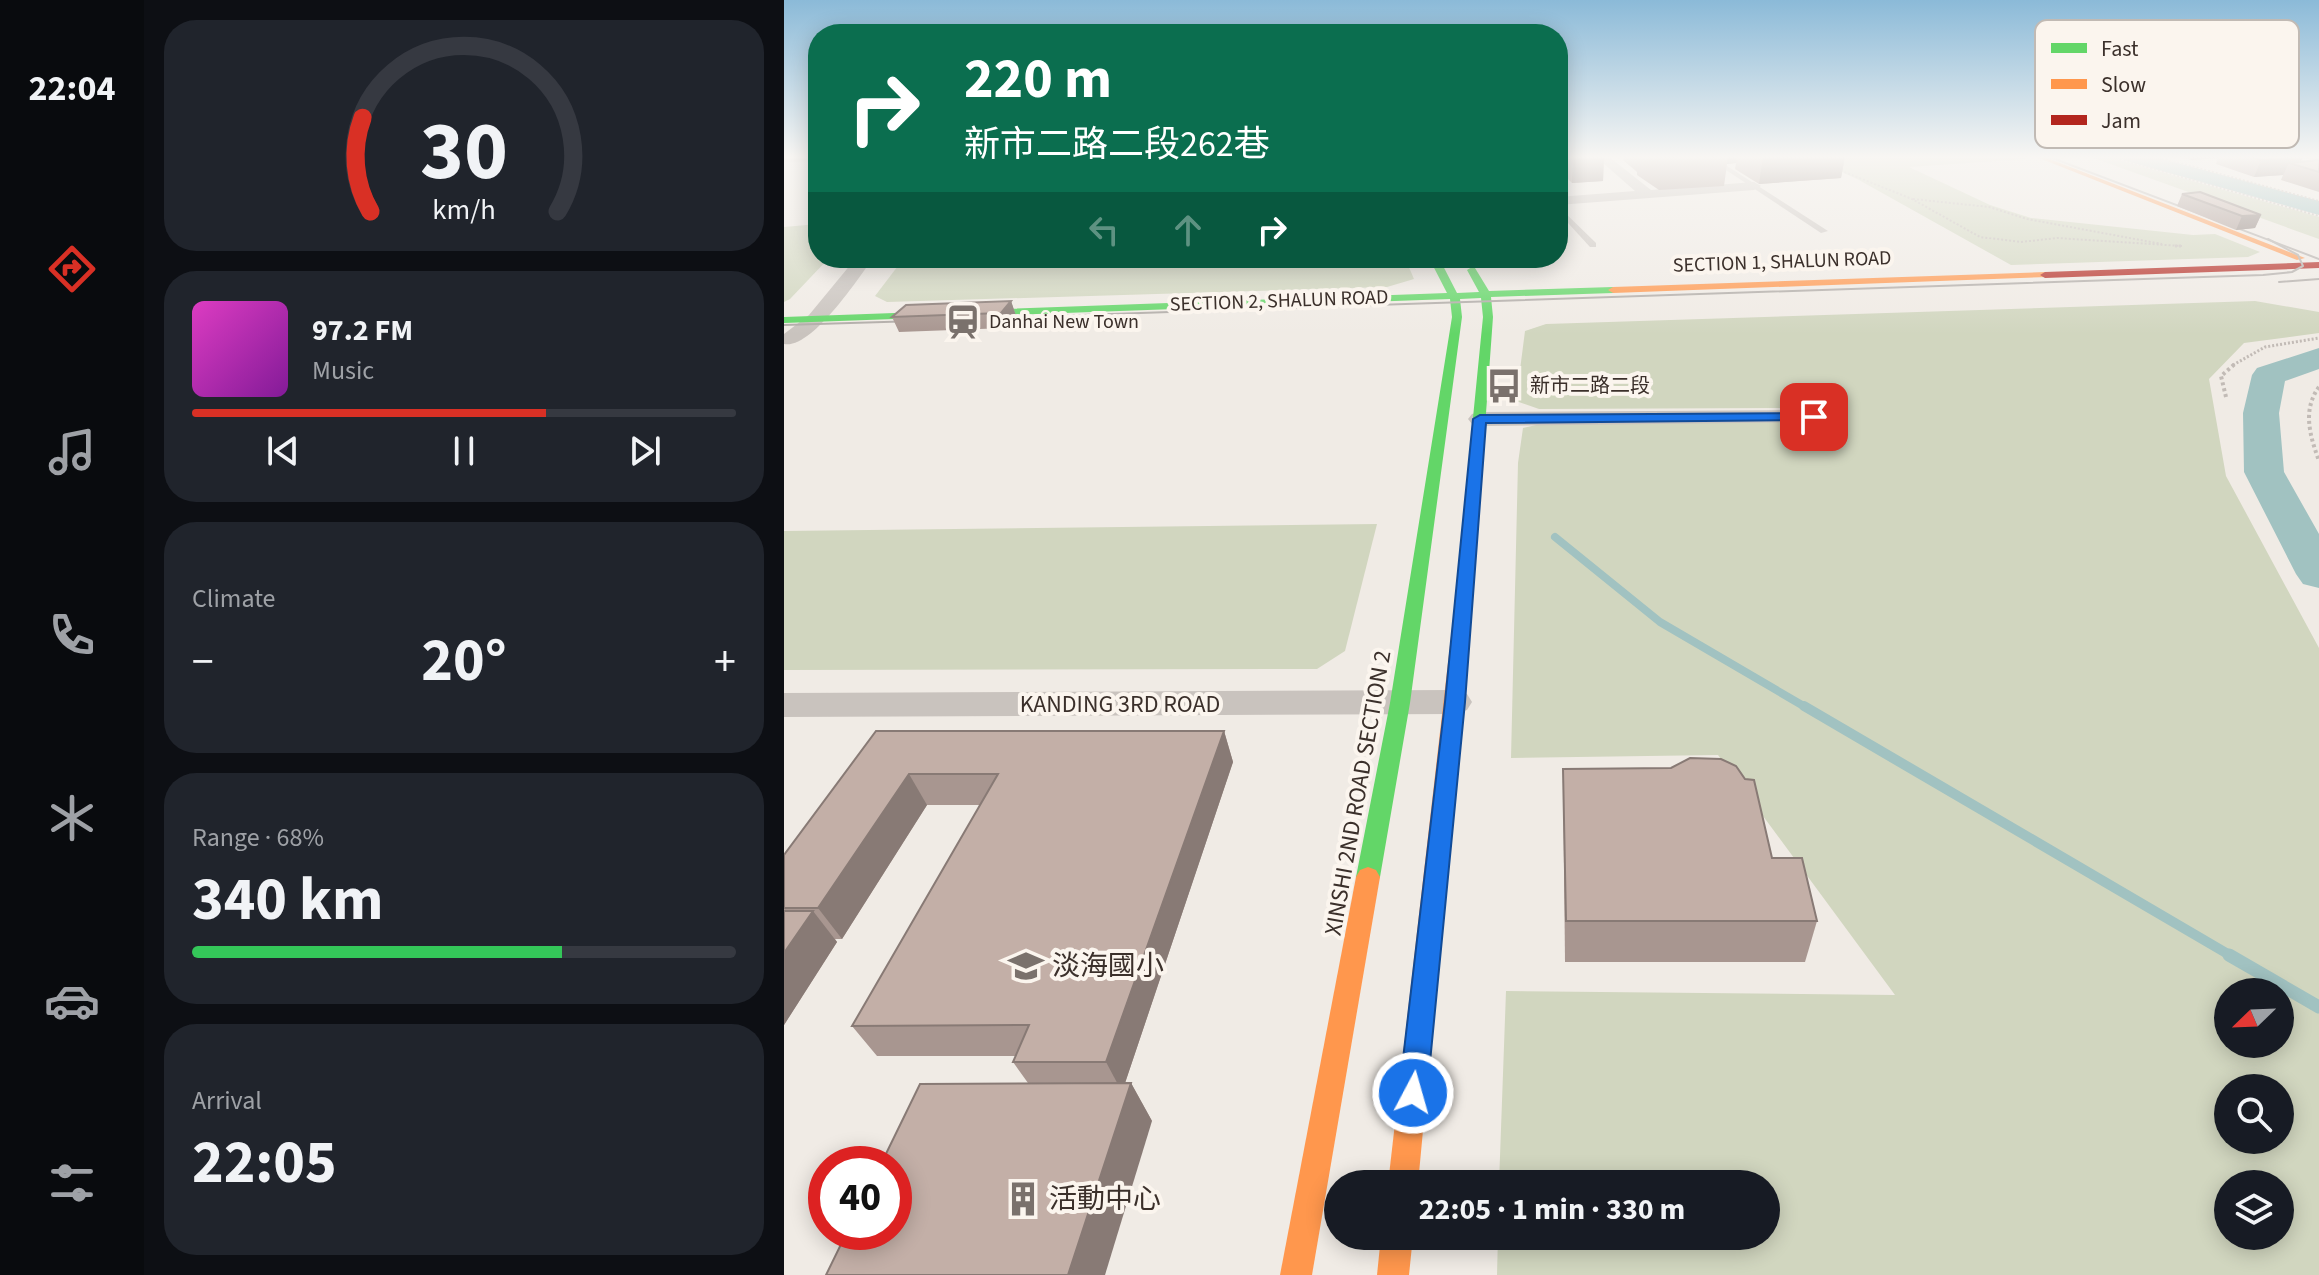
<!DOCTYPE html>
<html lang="en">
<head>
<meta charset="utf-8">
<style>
  body { margin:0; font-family:"Source Sans 3","Noto Sans TC",sans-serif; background:#20242c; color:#f1f3f6; height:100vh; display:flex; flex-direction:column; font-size:30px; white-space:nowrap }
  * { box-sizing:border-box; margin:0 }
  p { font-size:26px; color:#9ea1a6 }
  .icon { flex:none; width:44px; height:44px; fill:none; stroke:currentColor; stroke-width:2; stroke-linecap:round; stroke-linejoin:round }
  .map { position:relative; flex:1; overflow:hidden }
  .drawer { display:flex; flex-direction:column; gap:20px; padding:20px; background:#0d0f14; width:640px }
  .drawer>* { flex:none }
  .top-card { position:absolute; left:24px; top:24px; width:760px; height:244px; border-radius:32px; box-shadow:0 4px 20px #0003; background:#0b6e4f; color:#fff; overflow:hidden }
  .needle { width:52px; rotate:247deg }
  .controls { position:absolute; left:1430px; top:978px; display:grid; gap:16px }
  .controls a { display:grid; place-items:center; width:80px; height:80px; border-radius:50%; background:#171b24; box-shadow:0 4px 20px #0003; font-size:40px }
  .speed { position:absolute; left:24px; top:1146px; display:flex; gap:16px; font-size:40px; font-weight:700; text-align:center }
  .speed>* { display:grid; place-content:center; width:104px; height:104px; border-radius:50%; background:#171b24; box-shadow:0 4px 20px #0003; line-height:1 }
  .speed .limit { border:12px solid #d22; background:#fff; color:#111 }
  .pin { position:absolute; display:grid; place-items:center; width:68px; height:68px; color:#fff; margin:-34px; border-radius:16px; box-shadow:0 4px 12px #0006 }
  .me { position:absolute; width:88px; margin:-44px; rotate:6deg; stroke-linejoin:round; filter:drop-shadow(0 0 6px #0008) }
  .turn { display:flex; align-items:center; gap:28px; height:168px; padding:0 24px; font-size:36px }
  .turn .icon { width:104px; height:104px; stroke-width:2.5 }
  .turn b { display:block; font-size:56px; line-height:68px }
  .lanes { display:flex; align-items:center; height:76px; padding:0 24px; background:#0003; justify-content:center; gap:40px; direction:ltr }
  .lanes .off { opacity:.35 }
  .big { font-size:60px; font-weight:700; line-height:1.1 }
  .drawer .tile { flex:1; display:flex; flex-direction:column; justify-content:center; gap:12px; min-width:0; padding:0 28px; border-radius:32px; background:#20242c }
  .drawer .dial { align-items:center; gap:0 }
  .dial svg { height:208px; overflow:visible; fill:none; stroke:#363941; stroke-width:7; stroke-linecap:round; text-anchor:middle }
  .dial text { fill:#f1f3f6; stroke:none }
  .song { display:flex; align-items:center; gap:24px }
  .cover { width:96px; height:96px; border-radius:12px; background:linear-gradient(135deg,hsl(310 70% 55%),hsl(290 70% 35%)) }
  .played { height:8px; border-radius:4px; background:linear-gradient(90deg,#d93025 65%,#363941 65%) }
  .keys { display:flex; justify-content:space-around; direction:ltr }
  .heat { display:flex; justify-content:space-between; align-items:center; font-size:44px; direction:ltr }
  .charge { height:12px; border-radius:6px; background:linear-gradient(90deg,#34c759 68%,#363941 0) }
  .trip { position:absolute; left:540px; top:1170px; width:456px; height:80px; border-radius:40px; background:#171b24; box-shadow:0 4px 20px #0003; font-weight:700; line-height:80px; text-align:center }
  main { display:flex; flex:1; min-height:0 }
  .tabs { display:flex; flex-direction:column; width:144px; justify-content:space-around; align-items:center; background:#090b0e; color:#9ea1a6 }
  .tabs .icon { width:56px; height:56px }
  .tabs .on { color:#d93025 }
  .tabs b { font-size:36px; color:#f1f3f6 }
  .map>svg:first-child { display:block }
</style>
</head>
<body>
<main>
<nav class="tabs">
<b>22:04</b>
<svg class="icon on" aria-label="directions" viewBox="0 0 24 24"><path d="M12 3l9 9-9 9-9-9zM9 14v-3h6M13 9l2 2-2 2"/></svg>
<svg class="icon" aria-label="music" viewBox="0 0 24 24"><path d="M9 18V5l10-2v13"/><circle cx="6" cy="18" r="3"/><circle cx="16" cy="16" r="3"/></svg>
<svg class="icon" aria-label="phone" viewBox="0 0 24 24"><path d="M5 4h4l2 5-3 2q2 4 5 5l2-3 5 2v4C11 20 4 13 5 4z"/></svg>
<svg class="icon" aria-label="climate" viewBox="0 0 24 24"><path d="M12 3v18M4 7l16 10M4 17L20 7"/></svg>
<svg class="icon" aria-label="car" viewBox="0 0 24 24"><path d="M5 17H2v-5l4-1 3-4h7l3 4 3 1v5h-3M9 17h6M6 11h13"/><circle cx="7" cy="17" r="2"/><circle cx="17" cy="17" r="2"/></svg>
<svg class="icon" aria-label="filters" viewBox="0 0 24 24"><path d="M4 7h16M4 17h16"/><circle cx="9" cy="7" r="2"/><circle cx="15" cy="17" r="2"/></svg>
</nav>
<section class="drawer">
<div class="tile dial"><svg viewBox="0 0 100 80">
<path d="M14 69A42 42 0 1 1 86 69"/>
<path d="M14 69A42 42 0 0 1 11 33" stroke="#d93025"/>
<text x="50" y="56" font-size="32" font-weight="700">30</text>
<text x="50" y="72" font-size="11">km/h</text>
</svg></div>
<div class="tile">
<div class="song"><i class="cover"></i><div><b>97.2 FM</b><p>Music</p></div></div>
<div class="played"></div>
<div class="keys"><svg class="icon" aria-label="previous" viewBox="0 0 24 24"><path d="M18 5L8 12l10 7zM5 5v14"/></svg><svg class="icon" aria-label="pause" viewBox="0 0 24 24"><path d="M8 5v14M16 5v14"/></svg><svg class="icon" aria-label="next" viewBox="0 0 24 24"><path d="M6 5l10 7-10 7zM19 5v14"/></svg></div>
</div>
<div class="tile"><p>Climate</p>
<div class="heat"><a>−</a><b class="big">20°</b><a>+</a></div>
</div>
<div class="tile"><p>Range · 68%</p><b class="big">340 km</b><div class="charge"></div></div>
<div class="tile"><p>Arrival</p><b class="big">22:05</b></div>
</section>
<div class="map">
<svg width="1535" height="1275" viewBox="0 0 1535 1275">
  <rect width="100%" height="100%" fill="#f0ebe5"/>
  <g fill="#d1d6bf" fill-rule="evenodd">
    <path d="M993 156 1237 157 1243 159 1125 167 1206 205 1247 218 1409 235 1431 234 1476 252 1464 257 1227 265 1075 180 1043 165Z"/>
    <path d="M1304 156H1321L1535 217V239Z"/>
    <path d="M34 224V258H45L6 299 0 302V227Z"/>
    <path d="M120 258H621L630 279 603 287 103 302 91 296Z"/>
    <path d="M1471 301 1535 312V333L1460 343 1425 379 1442 476 1535 648V1275H713L714 1236H982V1184H715L722 991 1111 995 934 755 727 758 734 463 739 428 761 423 1007 422 1011 427 1057 426 1045 401 998 402 1000 408 755 409 732 401 741 331 762 324ZM1444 992H1496V1044H1444ZM1444 1088H1496V1140H1444ZM1444 1184H1496V1236H1444Z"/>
    <path d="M593 524 561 651 533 669 0 670V531Z"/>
  </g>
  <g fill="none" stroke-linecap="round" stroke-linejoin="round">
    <path stroke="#a1c2c1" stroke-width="8" d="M771 537 876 622 1023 708"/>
    <path stroke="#a1c2c1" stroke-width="10" d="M1020 706 1449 957"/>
    <path stroke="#a1c2c1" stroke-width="13" d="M1445 955 1535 1007"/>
    <g fill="#a1c2c1" fill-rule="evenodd">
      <path d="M1336 156H1367L1535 201V215L1339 160Z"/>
      <path d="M1535 348V369L1501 381 1495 413 1500 472 1535 534V588L1519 584 1512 574 1460 472 1459 413 1468 375 1473 368Z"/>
    </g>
    <g stroke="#c2bbb6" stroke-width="2" stroke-dasharray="2 2" stroke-linecap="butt">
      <path d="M1204 156 1214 159"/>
      <path d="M1324 156 1535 216"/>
      <path d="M1370 156 1535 201"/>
      <path d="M1053 169 1128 199 1196 237 1237 242 1273 238 1398 246"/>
      <path d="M1129 199 1205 207 1243 219 1378 244"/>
    </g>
    <g stroke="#c2bbb6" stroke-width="3" stroke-dasharray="2 2" stroke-linecap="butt">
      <path d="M1391 246H1398"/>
      <path d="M1449 365 1481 347 1535 338"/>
    </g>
    <g stroke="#c2bbb6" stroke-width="4" stroke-dasharray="3 3" stroke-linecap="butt">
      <path d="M1535 387C1518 410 1526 436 1535 461"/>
      <path d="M1442 397 1437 376 1452 363"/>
    </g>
    <g fill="#c9c3be" fill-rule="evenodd">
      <path d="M939 166H943L1044 231 1037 233 939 168Z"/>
      <path d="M774 206 812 243V247H806L774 212Z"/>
    </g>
    <g fill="#c9c3be" fill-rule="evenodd">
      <path d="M0 156H34V161L0 162Z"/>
      <path d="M811 156H824L867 190 970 182 977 186 970 190 774 205V197L851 191Z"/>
      <path d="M72 258H89C74 279 27 350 0 344V334L25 315Z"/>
      <path d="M1030 410 1038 412 1042 417 1038 422 696 426 688 424 684 419 688 414 696 412Z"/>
      <path d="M671 690 683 694 688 702 683 710 671 714 0 717V693Z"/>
    </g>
    <path fill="#63d668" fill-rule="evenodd" d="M645 258H655L673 293 695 292 683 270 688 267 691 268 705 291 829 287 834 290 829 293 707 297 709 317 687 619 678 624 669 619 699 317 697 298 676 299 678 317 626 703 596 877 592 884 584 887 576 884 572 877 606 703 668 317 666 299 0 323V317L663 293Z"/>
    <g fill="#ff974d" fill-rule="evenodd">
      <path d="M1250 156H1258L1521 258 1513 260Z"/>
      <path d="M1261 272 1264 273V277L829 293 824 290 829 287Z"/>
      <path d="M678 614 687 619 634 1184H604L669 619Z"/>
      <path d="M584 867 592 870 596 877 528 1275H496L572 877 576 870Z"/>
      <path d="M597 1236H629L625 1275H593Z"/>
    </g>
    <path fill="#b3261e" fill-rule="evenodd" d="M1535 262V268L1261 278 1256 275 1261 272Z"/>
    <g stroke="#b1aca8" stroke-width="2">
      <path d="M1263 156 1535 259"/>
      <path d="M1495 282 1535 279"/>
      <path d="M209 318 1479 275 1508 272 1519 266 1514 255 1484 239"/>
      <path d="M0 325 133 321"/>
    </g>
  </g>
  <g fill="#a89690">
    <path d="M774 156H820L819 181 788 183 784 179 774 180Z"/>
    <path d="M835 156H1061L1057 178 975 184 951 169 952 163 943 164 940 186 875 190 853 175V172L839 160 840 156Z"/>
    <path d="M1393 156H1515L1519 157 1517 162 1530 160 1520 158 1521 156H1535V192L1497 180 1499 175 1470 177 1432 164 1434 158 1407 160Z"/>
    <path d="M1398 194 1477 215 1471 228 1452 230 1393 206Z"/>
    <path d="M227 301 232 316 222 328 115 332 108 317Z"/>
    <path d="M92 731H440L449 762 341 1083H347L368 1121 244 1083 229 1062 232 1056H93L68 1026 196 805H143L58 939H51L53 942 0 1025V855Z"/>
    <path d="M779 769 988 858 1033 921 1021 962H781Z"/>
  </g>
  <g fill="#887a75">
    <path d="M774 156H785L784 179 774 180Z"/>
    <path d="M789 156H820L819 181 788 183Z"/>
    <path d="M944 156H953L952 163 943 164Z"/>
    <path d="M979 156H1061L1057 178 975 184Z"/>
    <path d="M1409 156H1435L1434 158 1407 160Z"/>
    <path d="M1519 157 1515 166 1505 163 1499 175 1470 177 1477 160Z"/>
    <path d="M1477 215 1471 228 1452 230 1458 216Z"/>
    <path d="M227 301 232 316 222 328 217 313Z"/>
    <path d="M440 731 449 762 338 1092 322 1062Z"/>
    <path d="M125 774 143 805 58 939 34 908Z"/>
    <path d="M29 911 53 942 0 1025V953Z"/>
    <path d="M347 1083 368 1121 321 1275H284Z"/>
  </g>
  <g fill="#c3afa7" stroke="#887a75" stroke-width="2">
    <path d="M875 156H907L877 157Z"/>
    <path d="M1464 156H1515L1519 157 1477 160Z"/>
    <path d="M1535 160V172L1505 163Z"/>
    <path d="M1416 192 1477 215 1458 216 1398 194Z"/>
    <path d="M227 301 217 313 108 317 122 305Z"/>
    <path d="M92 731H440L322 1062H229L245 1025 68 1026 214 774H125L34 908H0V855Z"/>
    <path d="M906 758 937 759 952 766 961 779 970 780 988 858H1018L1033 921H782L779 769 887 768Z"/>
    <path d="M0 911H29L0 953Z"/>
    <path d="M347 1083 284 1275H42L63 1232H110V1164H97L136 1084Z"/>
  </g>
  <linearGradient id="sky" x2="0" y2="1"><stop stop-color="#8bbad8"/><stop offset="0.47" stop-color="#f8f6f3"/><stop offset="1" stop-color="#f8f6f3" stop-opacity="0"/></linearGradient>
  <rect width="1535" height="334" fill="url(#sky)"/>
  <path fill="#1a73e8" stroke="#114b97" stroke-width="2" d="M1030 413 1037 417 1035 420 702 423 681 702 643 1093 639 1103 629 1107 619 1103 615 1093 661 702 689 419 696 415Z"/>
  <defs>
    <g id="station-bare" transform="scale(2.76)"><path d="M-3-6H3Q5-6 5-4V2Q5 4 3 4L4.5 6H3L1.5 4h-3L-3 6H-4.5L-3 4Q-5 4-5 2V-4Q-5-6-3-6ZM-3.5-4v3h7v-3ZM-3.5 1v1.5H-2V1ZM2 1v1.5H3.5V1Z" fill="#7a716c" stroke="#fbf5ee" stroke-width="2.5" paint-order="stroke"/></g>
    <g id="bus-bare" transform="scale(2.76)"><path d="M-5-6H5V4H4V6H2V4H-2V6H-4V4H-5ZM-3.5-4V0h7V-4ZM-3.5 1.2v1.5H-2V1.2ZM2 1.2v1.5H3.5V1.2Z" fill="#7a716c" stroke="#fbf5ee" stroke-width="2.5" paint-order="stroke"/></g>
    <g id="school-bare" transform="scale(2.76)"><path d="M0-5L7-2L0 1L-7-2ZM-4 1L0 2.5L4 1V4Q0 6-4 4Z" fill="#7a716c" stroke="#fbf5ee" stroke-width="2.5" paint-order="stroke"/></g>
    <g id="building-bare" transform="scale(2.76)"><path d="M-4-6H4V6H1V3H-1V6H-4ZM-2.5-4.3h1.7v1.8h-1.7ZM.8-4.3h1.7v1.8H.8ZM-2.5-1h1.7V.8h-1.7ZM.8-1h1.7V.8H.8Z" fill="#7a716c" stroke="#fbf5ee" stroke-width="2.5" paint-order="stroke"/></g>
  </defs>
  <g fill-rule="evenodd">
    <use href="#station-bare" x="179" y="322"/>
    <use href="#bus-bare" x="720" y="386"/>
    <use href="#school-bare" x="242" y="966"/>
    <use href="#building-bare" x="239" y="1199"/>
  </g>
  <g text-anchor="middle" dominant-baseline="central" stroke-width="8" stroke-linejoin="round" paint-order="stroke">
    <g font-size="20" fill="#3b302b" stroke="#fbf5ee">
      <text transform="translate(998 262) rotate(-2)">SECTION 1, SHALUN ROAD</text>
      <text transform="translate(495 301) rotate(-2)">SECTION 2, SHALUN ROAD</text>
    </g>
    <g font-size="20" fill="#3b302b" stroke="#fbf5ee" text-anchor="start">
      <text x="205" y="322">Danhai New Town</text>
      <text x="746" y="386">新市二路二段</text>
    </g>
    <g font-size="24" fill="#3b302b" stroke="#fbf5ee">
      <text x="336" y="704">KANDING 3RD ROAD</text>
      <text transform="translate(574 793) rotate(-80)">XINSHI 2ND ROAD SECTION 2</text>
    </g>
    <g font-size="28" fill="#3b302b" stroke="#fbf5ee" text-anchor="start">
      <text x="268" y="966">淡海國小</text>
      <text x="265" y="1199">活動中心</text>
    </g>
  </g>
  <rect x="1251" y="20" width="264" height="128" rx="12" fill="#fbf5ee" stroke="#c1bab4" stroke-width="2"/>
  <rect x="1267" y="43" width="36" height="10" fill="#63d668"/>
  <rect x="1267" y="79" width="36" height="10" fill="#ff974d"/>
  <rect x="1267" y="115" width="36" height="10" fill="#b3261e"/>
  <g font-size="22" fill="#3b302b">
    <text x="1317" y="56">Fast</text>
    <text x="1317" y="92">Slow</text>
    <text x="1317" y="128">Jam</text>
  </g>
</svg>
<div class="controls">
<a><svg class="needle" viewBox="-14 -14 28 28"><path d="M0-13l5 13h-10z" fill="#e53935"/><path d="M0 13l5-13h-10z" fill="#9ea1a6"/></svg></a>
<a><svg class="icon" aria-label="search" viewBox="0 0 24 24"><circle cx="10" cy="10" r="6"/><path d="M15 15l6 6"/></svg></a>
<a><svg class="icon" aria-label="layers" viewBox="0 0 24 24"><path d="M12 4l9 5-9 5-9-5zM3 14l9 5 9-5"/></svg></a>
</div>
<div class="speed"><div class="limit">40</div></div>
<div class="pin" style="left:1030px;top:417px;background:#d93025"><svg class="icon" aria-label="arrive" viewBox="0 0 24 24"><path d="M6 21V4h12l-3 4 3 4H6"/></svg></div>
<svg class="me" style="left:629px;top:1093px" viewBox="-20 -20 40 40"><circle r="17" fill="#1a73e8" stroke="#fff" stroke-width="3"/><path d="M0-11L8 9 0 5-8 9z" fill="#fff"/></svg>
<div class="trip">22:05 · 1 min · 330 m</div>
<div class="top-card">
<div class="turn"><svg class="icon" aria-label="right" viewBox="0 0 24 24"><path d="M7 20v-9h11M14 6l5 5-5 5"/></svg><div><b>220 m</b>新市二路二段262巷</div></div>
<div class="lanes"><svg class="icon off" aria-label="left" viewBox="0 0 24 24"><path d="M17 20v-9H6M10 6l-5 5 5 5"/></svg><svg class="icon off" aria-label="ahead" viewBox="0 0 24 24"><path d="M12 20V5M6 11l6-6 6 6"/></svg><svg class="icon" aria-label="right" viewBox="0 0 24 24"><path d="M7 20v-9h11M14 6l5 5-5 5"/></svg></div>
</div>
</div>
</main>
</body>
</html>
